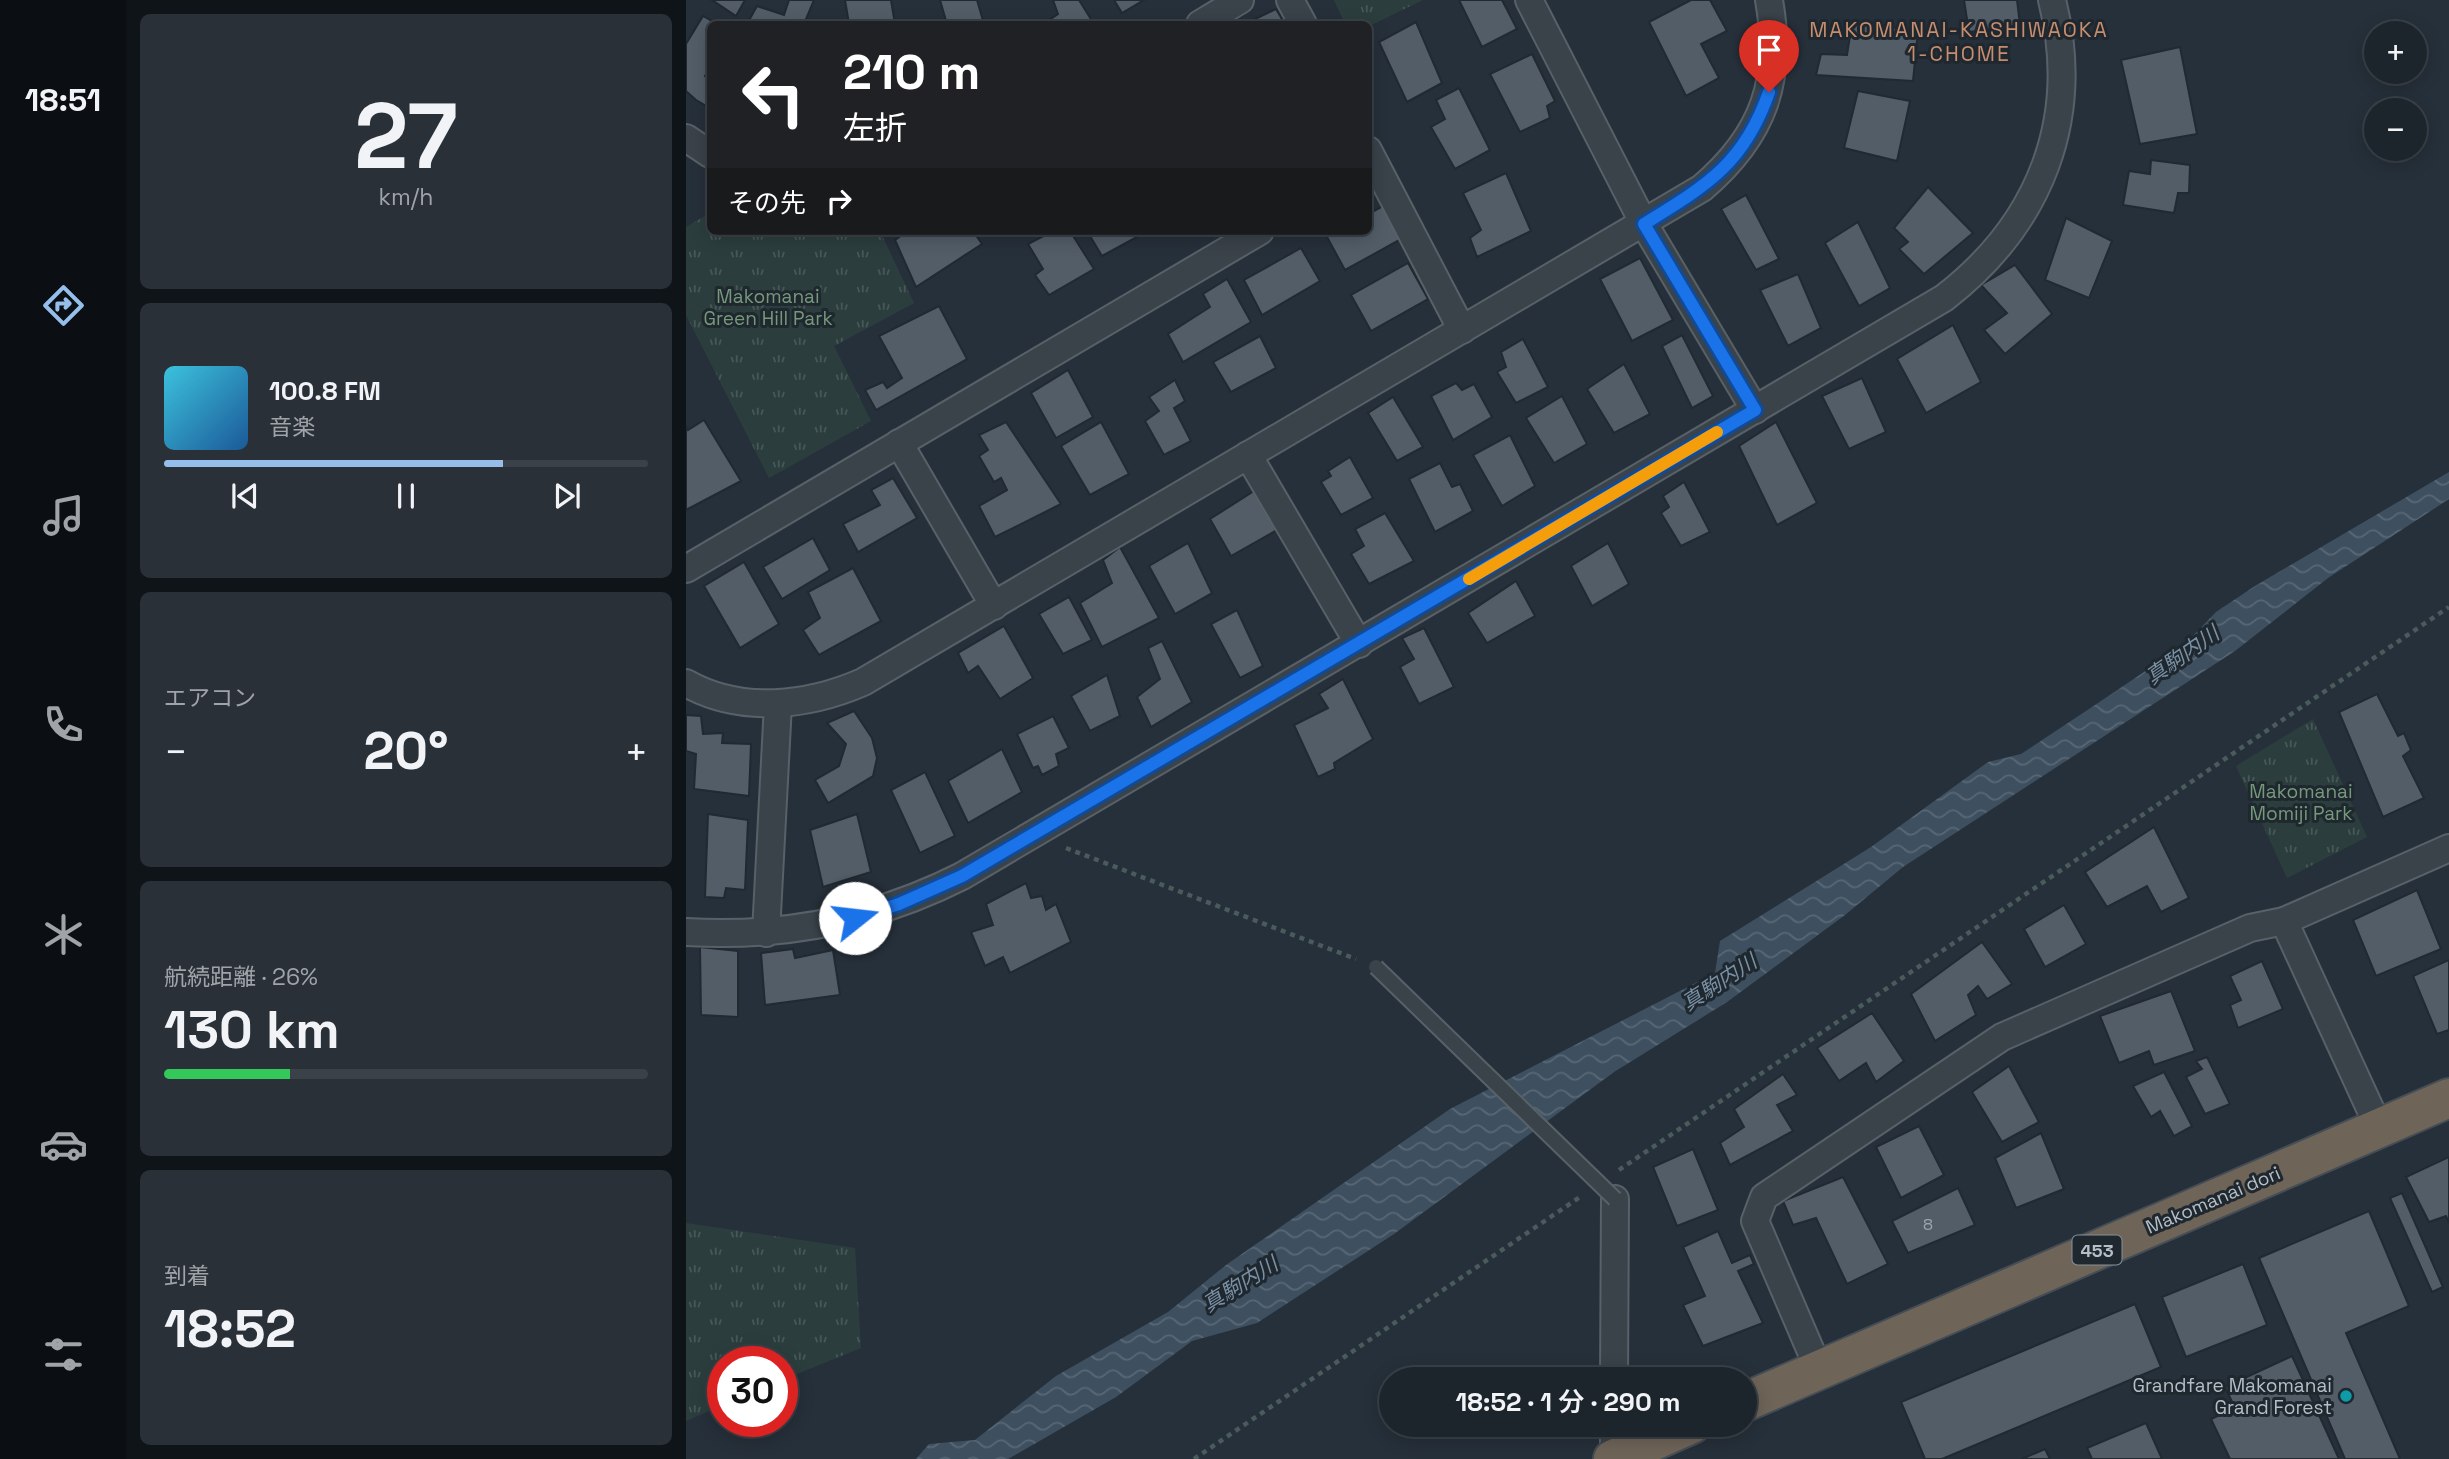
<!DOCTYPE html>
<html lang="ja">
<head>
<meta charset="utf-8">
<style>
  body { margin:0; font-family:"Space Grotesk","Noto Sans JP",sans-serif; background:#293038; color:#f1f3f6; height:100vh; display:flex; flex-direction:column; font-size:26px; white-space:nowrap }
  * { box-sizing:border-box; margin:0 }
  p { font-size:23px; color:#a0a4a9 }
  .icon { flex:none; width:38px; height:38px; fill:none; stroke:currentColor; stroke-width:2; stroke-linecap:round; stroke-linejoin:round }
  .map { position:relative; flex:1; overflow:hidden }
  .drawer { display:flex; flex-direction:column; gap:14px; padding:14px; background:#0f1418; width:560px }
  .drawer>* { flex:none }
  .hud { position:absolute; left:21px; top:21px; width:665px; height:214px; border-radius:10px; box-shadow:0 4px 18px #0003,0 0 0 2px #3a4148; background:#202124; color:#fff; overflow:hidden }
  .fabs { position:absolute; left:1678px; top:21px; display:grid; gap:14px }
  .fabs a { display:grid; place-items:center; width:63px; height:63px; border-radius:50%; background:#1c242c; box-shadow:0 4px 18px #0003,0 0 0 2px #3a4148; font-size:35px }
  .speed { position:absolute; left:21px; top:1346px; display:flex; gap:14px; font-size:35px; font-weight:700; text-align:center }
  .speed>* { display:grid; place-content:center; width:91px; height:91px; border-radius:50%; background:#1c242c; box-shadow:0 4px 18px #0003,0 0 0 2px #3a4148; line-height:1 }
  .speed .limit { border:10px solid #d22; background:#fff; color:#111 }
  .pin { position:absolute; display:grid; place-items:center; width:60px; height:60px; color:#fff; margin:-72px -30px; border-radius:50% 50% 50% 0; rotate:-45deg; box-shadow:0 0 7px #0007 }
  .pin .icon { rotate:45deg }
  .me { position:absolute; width:77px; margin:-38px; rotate:74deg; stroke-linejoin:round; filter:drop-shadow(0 0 5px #0008) }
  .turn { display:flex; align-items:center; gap:24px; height:147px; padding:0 21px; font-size:32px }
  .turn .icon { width:91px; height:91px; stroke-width:2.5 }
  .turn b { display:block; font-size:49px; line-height:60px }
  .then { display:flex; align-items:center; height:66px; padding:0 21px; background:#0003; gap:14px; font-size:26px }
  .big { font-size:52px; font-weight:600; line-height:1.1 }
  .drawer .card { flex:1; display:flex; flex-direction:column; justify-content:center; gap:10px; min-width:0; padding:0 24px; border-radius:10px; background:#293038 }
  .drawer .dial { align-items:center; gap:0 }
  .dial b { font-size:91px; line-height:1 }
  .song { display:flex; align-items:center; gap:21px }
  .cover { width:84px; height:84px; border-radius:10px; background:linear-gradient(135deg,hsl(190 70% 55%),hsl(210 70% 35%)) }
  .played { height:7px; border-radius:4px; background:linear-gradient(90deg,#95beeb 70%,#3a4148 70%) }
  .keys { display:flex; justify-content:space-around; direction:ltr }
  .heat { display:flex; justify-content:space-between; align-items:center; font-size:38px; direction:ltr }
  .charge { height:10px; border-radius:5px; background:linear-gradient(90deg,#34c759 26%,#3a4148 0) }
  .trip { position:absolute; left:693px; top:1367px; width:378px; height:70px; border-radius:35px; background:#1c242c; box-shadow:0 4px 18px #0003,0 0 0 2px #3a4148; font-weight:600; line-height:70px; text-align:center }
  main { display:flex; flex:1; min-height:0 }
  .tab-bar { display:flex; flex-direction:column; width:126px; justify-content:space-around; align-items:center; background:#0b0e12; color:#a0a4a9 }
  .tab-bar .icon { width:49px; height:49px }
  .tab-bar .active { color:#95beeb }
  .tab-bar b { font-size:32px; color:#f1f3f6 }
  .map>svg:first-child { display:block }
</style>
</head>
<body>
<main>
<nav class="tab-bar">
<b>18:51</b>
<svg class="icon active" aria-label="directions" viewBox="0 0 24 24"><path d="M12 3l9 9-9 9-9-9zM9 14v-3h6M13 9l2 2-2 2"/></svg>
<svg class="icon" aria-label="music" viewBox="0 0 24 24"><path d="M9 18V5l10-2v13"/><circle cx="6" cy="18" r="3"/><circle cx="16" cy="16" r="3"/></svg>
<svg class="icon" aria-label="phone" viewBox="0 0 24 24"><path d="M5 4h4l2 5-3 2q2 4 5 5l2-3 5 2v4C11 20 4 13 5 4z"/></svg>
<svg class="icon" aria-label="climate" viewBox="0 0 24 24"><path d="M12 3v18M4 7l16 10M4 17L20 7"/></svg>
<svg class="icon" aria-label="car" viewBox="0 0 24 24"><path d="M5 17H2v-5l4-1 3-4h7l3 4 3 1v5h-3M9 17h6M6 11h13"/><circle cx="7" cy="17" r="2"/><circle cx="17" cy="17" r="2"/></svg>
<svg class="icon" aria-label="filters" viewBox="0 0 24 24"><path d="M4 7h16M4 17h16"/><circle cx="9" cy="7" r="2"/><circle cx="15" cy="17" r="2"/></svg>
</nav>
<section class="drawer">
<div class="card dial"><b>27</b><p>km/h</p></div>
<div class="card">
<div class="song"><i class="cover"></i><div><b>100.8 FM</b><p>音楽</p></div></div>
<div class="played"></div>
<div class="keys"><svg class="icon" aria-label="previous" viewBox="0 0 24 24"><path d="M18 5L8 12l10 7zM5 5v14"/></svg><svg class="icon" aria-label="pause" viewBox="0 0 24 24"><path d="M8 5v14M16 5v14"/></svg><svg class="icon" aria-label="next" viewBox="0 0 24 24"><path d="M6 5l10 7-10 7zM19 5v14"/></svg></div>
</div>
<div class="card"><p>エアコン</p>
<div class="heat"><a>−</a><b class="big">20°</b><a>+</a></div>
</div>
<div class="card"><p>航続距離 · 26%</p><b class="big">130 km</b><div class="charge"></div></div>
<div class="card"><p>到着</p><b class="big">18:52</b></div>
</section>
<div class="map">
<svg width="1763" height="1459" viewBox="0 0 1763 1459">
  <defs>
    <pattern id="park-tufts" width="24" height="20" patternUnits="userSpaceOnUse" patternTransform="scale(1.75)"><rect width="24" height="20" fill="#2b3e3d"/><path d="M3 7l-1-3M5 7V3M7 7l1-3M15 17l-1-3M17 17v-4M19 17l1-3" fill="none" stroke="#485858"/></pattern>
    <pattern id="water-waves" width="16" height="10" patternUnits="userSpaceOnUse" patternTransform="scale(1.75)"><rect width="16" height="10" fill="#3e5060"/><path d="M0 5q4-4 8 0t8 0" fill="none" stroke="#586775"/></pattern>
  </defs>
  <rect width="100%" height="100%" fill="#26303a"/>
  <g fill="url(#park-tufts)">
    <path d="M648 0H737L683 26 682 24H659Z"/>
    <path d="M24 213V231H194L228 303 148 346 185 421 83 478 0 315V227Z"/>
    <path d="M1627 719 1681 837 1601 878 1550 766Z"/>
    <path d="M0 1223 169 1248 175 1348 96 1380V1362H37V1405L0 1421Z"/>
  </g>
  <path fill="url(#water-waves)" d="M1763 472V499L1642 578 1549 651 1217 867 1159 915 1041 1002 928 1072 708 1234 571 1323 506 1341 430 1397 322 1459H230L243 1444 289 1440 370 1376 482 1312 540 1265 764 1109 1029 973 1034 941 1185 847 1302 762 1335 754 1418 699 1498 645 1530 612 1569 586Z"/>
  <g fill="#525d68" stroke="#212931" stroke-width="2">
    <path d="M26 0H59L50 16Z"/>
    <path d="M103 0H128L118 24H61L71 6 98 15Z"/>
    <path d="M159 0H205L209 24H163Z"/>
    <path d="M254 0H291L298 24H261Z"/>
    <path d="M367 0H393L408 24H357L372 14Z"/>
    <path d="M428 0H458L436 13Z"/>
    <path d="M773 0H816L831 29 796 47Z"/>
    <path d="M1005 0H1024L1041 31 1015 44 1033 78 1000 96 963 22Z"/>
    <path d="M1278 0H1331L1334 25 1283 32Z"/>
    <path d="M590 9 599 24H571L569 19Z"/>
    <path d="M17 16 31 24H24V66L19 76 24 79V108L10 100 0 91V44Z"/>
    <path d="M730 22 756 83 721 102 693 42Z"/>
    <path d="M1166 23 1232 30 1227 81 1130 75 1135 54 1161 55Z"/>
    <path d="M1494 47 1511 134 1454 144 1435 60Z"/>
    <path d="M846 54 869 101 861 106 864 118 834 132 804 74Z"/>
    <path d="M773 88 804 150 769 169 745 127 759 119 750 100Z"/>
    <path d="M1172 91 1224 101 1211 161 1158 148Z"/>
    <path d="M1465 160 1504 165 1503 193H1492L1488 213 1437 205 1443 171 1464 174Z"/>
    <path d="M820 173 845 231 791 257 784 238 795 230 777 193Z"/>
    <path d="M1242 187 1287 233 1238 274 1213 249 1222 242 1208 228Z"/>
    <path d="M1060 195 1093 259 1070 270 1035 209Z"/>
    <path d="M699 205 717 238 659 270 641 237 651 231H682V214Z"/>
    <path d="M1380 218 1426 241 1403 298 1359 280Z"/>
    <path d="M1172 222 1204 288 1173 306 1139 243Z"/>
    <path d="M287 231 296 244 230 287 209 240 222 231Z"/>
    <path d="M367 231H384L408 269 363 295 349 275 357 269 342 244Z"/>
    <path d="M401 231H462L416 256Z"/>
    <path d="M615 248 634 281 576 315 558 280Z"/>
    <path d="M954 258 987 320 946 341 914 279Z"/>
    <path d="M722 263 742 299 685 331 665 295Z"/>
    <path d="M1329 265 1366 314 1319 354 1298 330 1321 313 1295 285Z"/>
    <path d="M1112 274 1135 328 1102 346 1074 290Z"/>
    <path d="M541 279 565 322 497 362 482 334 524 307 517 294Z"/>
    <path d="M253 306 281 359 190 410 179 390 197 382 201 388 216 378 193 336Z"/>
    <path d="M1267 325 1295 382 1240 413 1211 359Z"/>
    <path d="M996 335 1027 396 1006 408 976 346Z"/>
    <path d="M574 336 590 368 545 392 527 362Z"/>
    <path d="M837 339 862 387 830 403 811 372 820 367 815 352Z"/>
    <path d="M938 364 964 414 928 433 901 389Z"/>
    <path d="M382 370 407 417 370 438 345 393Z"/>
    <path d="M1176 378 1200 432 1163 449 1136 396Z"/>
    <path d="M489 380 499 401 488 408 505 441 478 455 459 421 473 411 463 397Z"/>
    <path d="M770 383 776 390 788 384 806 417 767 440 745 396Z"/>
    <path d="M876 396 901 444 868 463 840 418Z"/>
    <path d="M707 397 737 447 711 461 682 413Z"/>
    <path d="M18 420 55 481 0 510V426L2 430Z"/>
    <path d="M320 422 375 504 309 537 293 506 321 490 315 478 308 482 293 456 302 450 293 435Z"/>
    <path d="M415 422 443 474 404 495 375 446Z"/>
    <path d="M1090 422 1131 503 1091 525 1053 446Z"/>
    <path d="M824 435 849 486 816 506 787 455Z"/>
    <path d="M664 457 687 498 655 515 635 482 645 476 642 471Z"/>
    <path d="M754 463 766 487 774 484 787 511 749 532 723 479Z"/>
    <path d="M207 478 231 518 172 552 157 524 194 505 185 490Z"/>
    <path d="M998 482 1024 532 995 546 975 513 983 507 977 496Z"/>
    <path d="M568 491 591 530 545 556 524 519Z"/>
    <path d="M699 513 728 561 683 584 665 554 678 546 669 529Z"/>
    <path d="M127 538 144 570 96 599 77 567Z"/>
    <path d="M502 543 526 593 489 614 463 566Z"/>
    <path d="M922 543 943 584 906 606 885 566Z"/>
    <path d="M434 547 473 618 416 647 394 603 426 583 417 560Z"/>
    <path d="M58 562 93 624 54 648 18 586Z"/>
    <path d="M167 568 195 621 133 655 117 630 134 618 122 592Z"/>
    <path d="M830 581 849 616 801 643 782 613Z"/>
    <path d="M383 597 406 640 377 654 353 614Z"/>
    <path d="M551 610 577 666 554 678 525 624Z"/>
    <path d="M318 626 347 678 314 699 292 666 282 673 272 653Z"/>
    <path d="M738 628 768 687 733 704 714 667 728 659 716 638Z"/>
    <path d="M476 641 506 702 465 727 451 697 474 679 462 648Z"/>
    <path d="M421 675 434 716 404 731 385 696Z"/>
    <path d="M657 679 687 739 648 763 649 769 632 777 608 725 642 708 633 694Z"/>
    <path d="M1691 694 1712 736 1718 733 1725 750 1717 756 1738 798 1697 817 1653 712Z"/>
    <path d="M168 711 186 738 191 758 187 776 142 803 129 780 153 766 160 744 141 723Z"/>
    <path d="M0 715 15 716 17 734 37 733 36 743 65 744 63 796 8 789 10 754 0 751Z"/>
    <path d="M367 716 383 748 370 754 373 766 356 775 352 766 347 768 331 734Z"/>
    <path d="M316 749 336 792 282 823 262 781Z"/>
    <path d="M239 772 269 836 234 853 205 790Z"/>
    <path d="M22 814 62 820 59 890 40 888 38 898 19 897Z"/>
    <path d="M171 814 185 872 137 887 124 830Z"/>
    <path d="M1468 827 1503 898 1475 912 1461 886 1421 907 1399 872Z"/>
    <path d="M340 883 345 898 356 896 360 910 370 904 385 942 324 973 317 957 299 966 285 932 307 925 300 904Z"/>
    <path d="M1731 890 1755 949 1690 976 1667 920Z"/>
    <path d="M1378 905 1400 944 1359 967 1338 929Z"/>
    <path d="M1296 942 1326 984 1301 999 1292 986 1282 995 1290 1015 1249 1041 1225 994Z"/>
    <path d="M14 947 52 951V1017L15 1015Z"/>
    <path d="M107 949 109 958 147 950 154 995 79 1005 75 953Z"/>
    <path d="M1763 960V1030L1751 1034 1727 976Z"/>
    <path d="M1576 961 1597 1009 1552 1028 1544 1005 1555 1000 1544 976Z"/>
    <path d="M1485 991 1509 1051 1468 1065 1463 1051 1433 1063 1414 1016Z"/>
    <path d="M1186 1013 1218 1061 1190 1082 1180 1063 1153 1081 1131 1048Z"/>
    <path d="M1521 1057 1544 1104 1519 1114 1500 1077 1516 1069 1510 1061Z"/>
    <path d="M1323 1066 1353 1122 1316 1142 1286 1092Z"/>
    <path d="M1478 1072 1506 1126 1488 1136 1474 1111 1465 1117 1447 1086Z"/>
    <path d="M1097 1074 1111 1095 1091 1105 1107 1131 1044 1165 1034 1143 1058 1127 1048 1109Z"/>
    <path d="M1233 1126 1258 1175 1215 1198 1190 1147Z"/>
    <path d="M1355 1133 1378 1189 1330 1208 1309 1158Z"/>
    <path d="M1007 1149 1032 1210 991 1226 967 1167Z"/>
    <path d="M1763 1157V1223L1760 1216 1743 1222 1720 1177Z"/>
    <path d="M1157 1177 1202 1264 1161 1284 1130 1218 1107 1225 1097 1201Z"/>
    <path d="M1272 1188 1289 1225 1222 1253 1206 1221Z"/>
    <path d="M1716 1193 1757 1287 1746 1292 1704 1198Z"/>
    <path d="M1683 1211 1723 1306 1660 1333 1714 1459H1659L1573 1258Z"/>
    <path d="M1032 1231 1046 1263 1064 1255 1068 1264 1052 1271 1077 1323 1017 1346 997 1305 1019 1296 997 1247Z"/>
    <path d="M1557 1264 1581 1325 1500 1357 1476 1297Z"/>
    <path d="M1449 1304 1475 1367 1256 1459H1239L1215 1402Z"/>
    <path d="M1606 1356 1653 1459H1544L1525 1419 1549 1408 1539 1387Z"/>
    <path d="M1460 1423 1476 1459H1406L1401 1448Z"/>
    <path d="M1359 1449 1364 1459H1336Z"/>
  </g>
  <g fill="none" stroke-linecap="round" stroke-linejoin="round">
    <g stroke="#586068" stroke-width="30">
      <g id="street">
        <path d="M604 0 617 24"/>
        <path d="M843 0 958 224 1069 410"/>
        <path d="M514 24 554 0"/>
        <path d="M0 138 24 154"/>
        <path d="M682 150 776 330"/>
        <path d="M213 443 308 606"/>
        <path d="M562 455 673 644"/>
        <path d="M0 569 574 231"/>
        <path d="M0 683C55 714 122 706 177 682L1016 188C1078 135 1097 80 1083 0"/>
        <path d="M1598 921 1693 1128"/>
        <path d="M0 932C97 938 189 920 276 876L1258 298C1354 224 1396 119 1366 0"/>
        <path d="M80 933 92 704"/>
        <path d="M1133 1370 1069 1221 1078 1197 1316 1037 1564 928 1598 921 1763 848"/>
        <path d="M928 1379 929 1199"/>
        <path d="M928 1459V1424"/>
      </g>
    </g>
    <g stroke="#454d55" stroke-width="42">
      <g id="highway">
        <path d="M1059 1402 1763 1098"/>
        <path d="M927 1459 1006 1424"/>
      </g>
    </g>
    <g stroke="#4a5b5c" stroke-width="4.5" stroke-dasharray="5 5" stroke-linecap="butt">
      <path d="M380 848 670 959"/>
      <path d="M933 1170 1763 607"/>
      <path d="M508 1459 894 1197"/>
    </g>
    <use href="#street" stroke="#3a424a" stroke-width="26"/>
    <use href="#highway" stroke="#6f6458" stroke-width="38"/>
    <g stroke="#586068" stroke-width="18" stroke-linecap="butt">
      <path id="lane-bridge" d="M690 967 929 1199"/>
    </g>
    <use href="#lane-bridge" stroke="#3a424a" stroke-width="14"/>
  </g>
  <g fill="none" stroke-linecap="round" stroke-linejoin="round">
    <g stroke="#114b97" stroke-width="18">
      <path id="route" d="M169 918 213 904 276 876 1069 410 958 224C1021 185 1058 164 1083 92"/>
    </g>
    <use href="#route" stroke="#1a73e8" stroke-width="12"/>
    <path stroke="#f59e0b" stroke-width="12" d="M783 579 1031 432"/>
  </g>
  <circle fill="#0f9aa8" stroke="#1f272f" stroke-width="2.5" cx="1660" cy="1396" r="7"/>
  <g text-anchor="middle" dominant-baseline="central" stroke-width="6" stroke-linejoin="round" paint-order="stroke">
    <g font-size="16" fill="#9ca5ae">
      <text x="1242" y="1224">8</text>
    </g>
    <rect fill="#1f272f" stroke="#889099" stroke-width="2" x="1386.5" y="1235.5" width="49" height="29" rx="5"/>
    <g font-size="18" font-weight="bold" fill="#b5bdc6">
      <text x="1411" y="1250">453</text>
    </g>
    <g font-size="19" fill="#76997b" stroke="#1f272f">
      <text x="82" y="296">Makomanai<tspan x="82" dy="22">Green Hill Park</tspan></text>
      <text x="1615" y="791">Makomanai<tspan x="1615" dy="22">Momiji Park</tspan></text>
    </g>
    <g font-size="19" fill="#b5bdc6" stroke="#1f272f">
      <text transform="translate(1527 1200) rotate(-23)">Makomanai dori</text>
    </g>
    <g font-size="19" fill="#b5bdc6" stroke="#1f272f" text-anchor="end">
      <text x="1646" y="1385">Grandfare Makomanai<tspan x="1646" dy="22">Grand Forest</tspan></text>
    </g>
    <g font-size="21" letter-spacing="2" fill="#c78d6f" stroke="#1f272f">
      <text x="1273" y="29">MAKOMANAI-KASHIWAOKA<tspan x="1273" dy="24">1-CHOME</tspan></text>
    </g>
    <g font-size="21" font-style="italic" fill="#7a91a5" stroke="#1f272f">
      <text transform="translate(1496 655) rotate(-35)">真駒内川</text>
      <text transform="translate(1033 982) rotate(-33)">真駒内川</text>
      <text transform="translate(554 1284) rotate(-32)">真駒内川</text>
    </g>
  </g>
</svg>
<div class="fabs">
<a>+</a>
<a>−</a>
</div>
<div class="speed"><div class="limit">30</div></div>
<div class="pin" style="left:1083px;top:92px;background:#d93025"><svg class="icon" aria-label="arrive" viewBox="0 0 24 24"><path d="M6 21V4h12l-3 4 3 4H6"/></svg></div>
<svg class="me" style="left:169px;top:918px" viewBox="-20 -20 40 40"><circle r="19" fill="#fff"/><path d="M0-13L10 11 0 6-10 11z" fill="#1a73e8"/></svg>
<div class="trip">18:52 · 1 分 · 290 m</div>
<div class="hud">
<div class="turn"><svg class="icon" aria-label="left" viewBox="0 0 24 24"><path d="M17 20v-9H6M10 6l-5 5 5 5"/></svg><div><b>210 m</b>左折</div></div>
<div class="then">その先<svg class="icon" aria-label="right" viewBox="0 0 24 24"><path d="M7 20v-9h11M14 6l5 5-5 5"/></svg></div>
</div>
</div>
</main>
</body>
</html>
